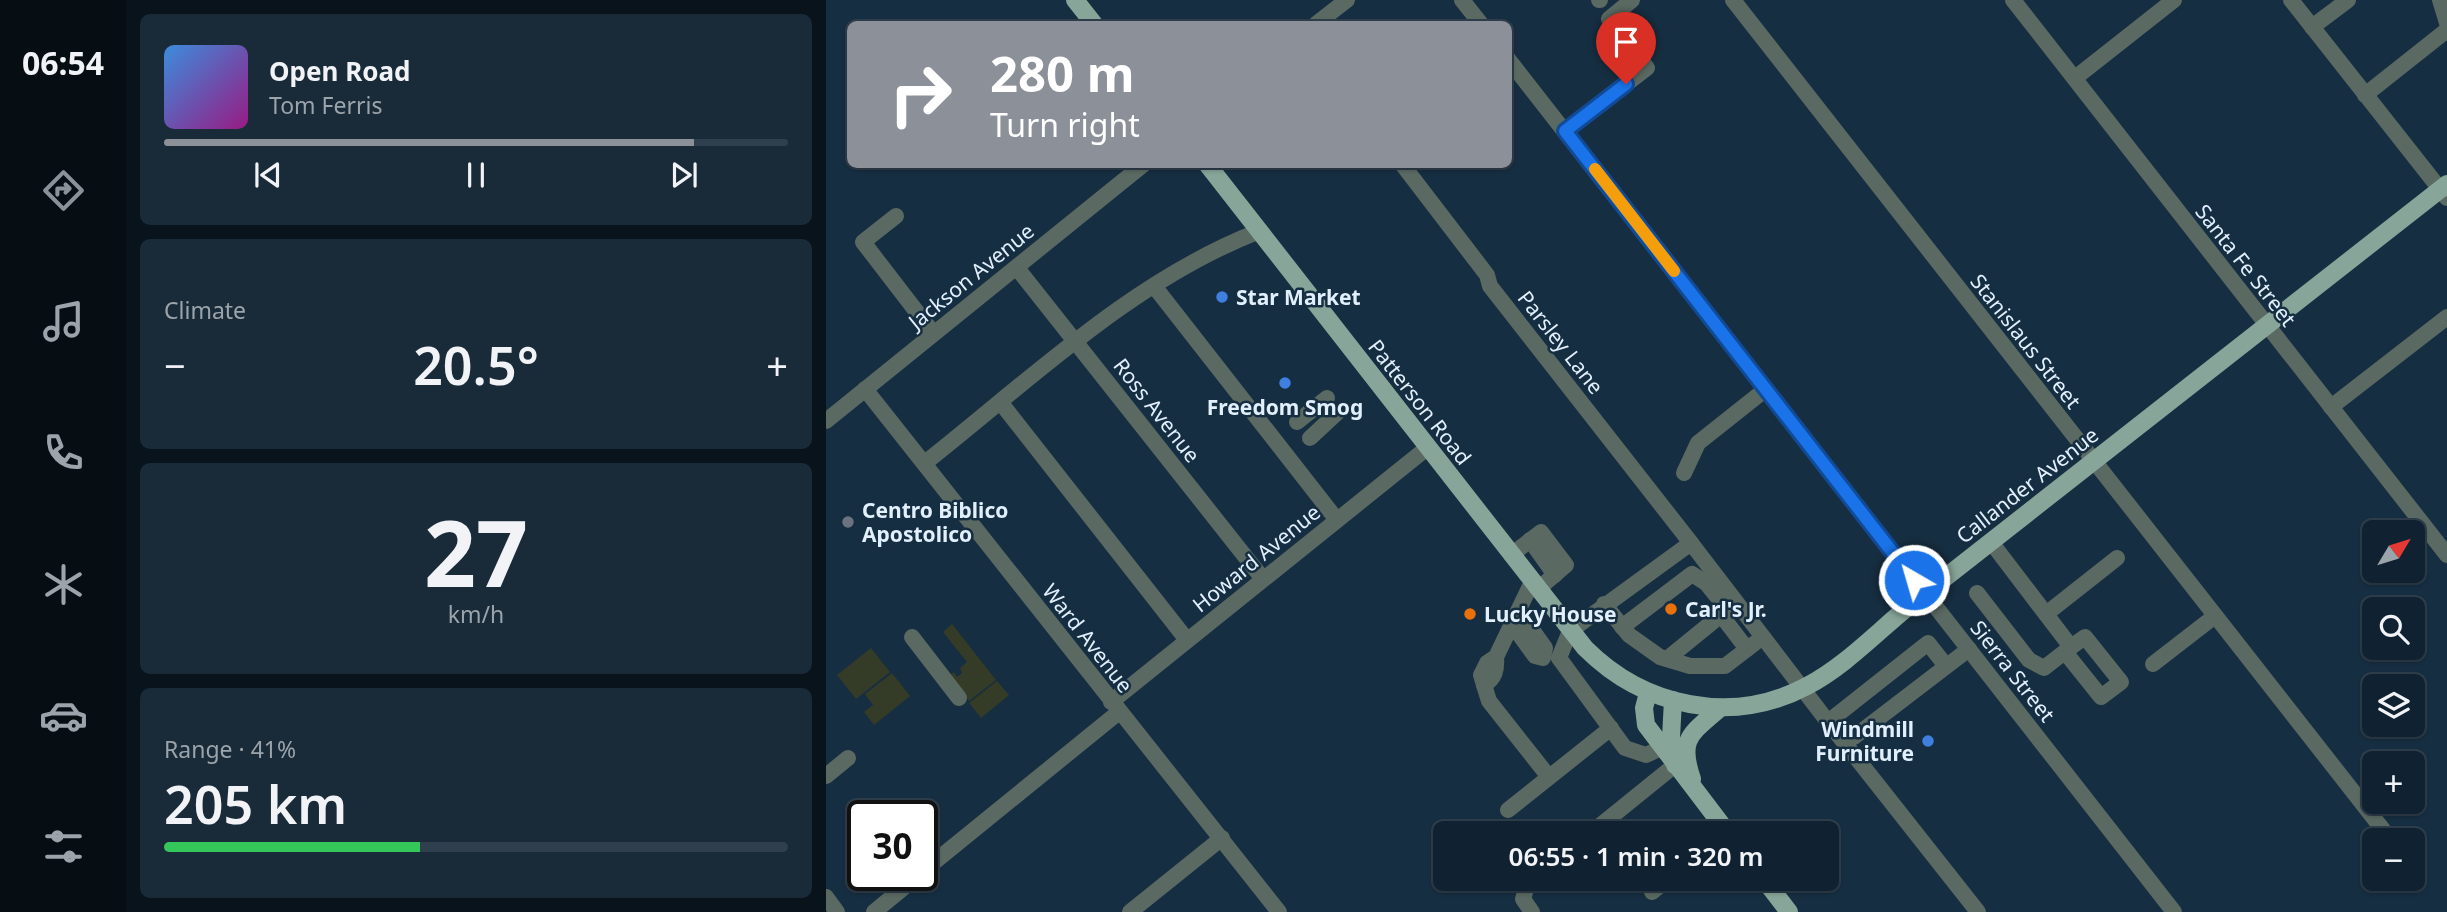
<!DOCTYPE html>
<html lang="en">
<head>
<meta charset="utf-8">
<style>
  body { margin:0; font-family:"Noto Sans",sans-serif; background:#192a39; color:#f1f3f6; height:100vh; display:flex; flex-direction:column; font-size:26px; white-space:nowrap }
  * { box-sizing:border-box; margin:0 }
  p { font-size:23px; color:#9ca4ab }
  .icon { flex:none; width:38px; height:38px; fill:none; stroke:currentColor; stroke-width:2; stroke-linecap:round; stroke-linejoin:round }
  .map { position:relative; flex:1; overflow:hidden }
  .panel { display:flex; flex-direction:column; gap:14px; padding:14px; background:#09131b; width:700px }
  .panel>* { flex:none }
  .hud { position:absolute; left:21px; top:21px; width:665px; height:147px; border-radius:10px; box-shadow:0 2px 5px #0004,0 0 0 2px #303f4d; background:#8c9099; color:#fff; overflow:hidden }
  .needle { width:46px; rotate:52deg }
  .tools { position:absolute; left:1536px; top:520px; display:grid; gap:14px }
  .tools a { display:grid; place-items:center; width:63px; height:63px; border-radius:10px; background:#102231; box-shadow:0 2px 5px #0004,0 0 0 2px #303f4d; font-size:35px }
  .speed { position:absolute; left:21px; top:800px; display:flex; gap:14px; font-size:35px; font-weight:700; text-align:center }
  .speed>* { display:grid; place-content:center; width:91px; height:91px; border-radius:50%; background:#102231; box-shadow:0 2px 5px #0004,0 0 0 2px #303f4d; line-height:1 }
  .speed .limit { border:4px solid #111; border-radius:10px; background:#fff; color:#111 }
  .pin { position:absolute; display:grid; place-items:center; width:60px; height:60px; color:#fff; margin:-72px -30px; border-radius:50% 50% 50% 0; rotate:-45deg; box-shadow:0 0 7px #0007 }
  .pin .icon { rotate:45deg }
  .me { position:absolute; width:77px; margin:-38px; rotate:322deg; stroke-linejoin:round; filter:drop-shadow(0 0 5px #0008) }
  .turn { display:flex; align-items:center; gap:24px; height:147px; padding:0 28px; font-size:32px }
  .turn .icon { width:91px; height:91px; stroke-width:2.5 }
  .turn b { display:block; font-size:49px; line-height:60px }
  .big { font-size:52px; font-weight:600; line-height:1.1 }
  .panel .widget { flex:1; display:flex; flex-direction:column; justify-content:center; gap:10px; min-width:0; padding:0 24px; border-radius:10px; background:#192a39 }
  .panel .dial { align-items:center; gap:0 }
  .dial b { font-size:91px; line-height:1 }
  .song { display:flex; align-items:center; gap:21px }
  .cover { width:84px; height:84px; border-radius:10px; background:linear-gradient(135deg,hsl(210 70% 55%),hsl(310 70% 35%)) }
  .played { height:7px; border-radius:4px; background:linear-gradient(90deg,#8c9099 85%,#303f4d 85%) }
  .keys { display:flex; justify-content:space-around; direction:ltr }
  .heat { display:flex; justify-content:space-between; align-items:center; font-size:38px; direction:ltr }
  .charge { height:10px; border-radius:5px; background:linear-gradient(90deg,#34c759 41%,#303f4d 0) }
  .trip { position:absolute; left:607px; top:821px; width:406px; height:70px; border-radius:10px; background:#102231; box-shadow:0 2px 5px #0004,0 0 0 2px #303f4d; font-weight:600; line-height:70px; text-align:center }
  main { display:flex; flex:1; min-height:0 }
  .tab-bar { display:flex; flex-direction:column; width:126px; justify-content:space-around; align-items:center; background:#060e14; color:#9ca4ab }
  .tab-bar .icon { width:49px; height:49px }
  .tab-bar .selected { color:#8c9099 }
  .tab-bar b { font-size:32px; color:#f1f3f6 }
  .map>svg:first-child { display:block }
</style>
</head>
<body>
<main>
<nav class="tab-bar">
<b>06:54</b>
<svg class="icon selected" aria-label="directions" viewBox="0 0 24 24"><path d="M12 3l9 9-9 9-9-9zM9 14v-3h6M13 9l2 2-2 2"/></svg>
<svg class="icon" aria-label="music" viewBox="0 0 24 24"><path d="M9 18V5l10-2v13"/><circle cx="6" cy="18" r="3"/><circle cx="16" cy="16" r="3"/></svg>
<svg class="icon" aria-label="phone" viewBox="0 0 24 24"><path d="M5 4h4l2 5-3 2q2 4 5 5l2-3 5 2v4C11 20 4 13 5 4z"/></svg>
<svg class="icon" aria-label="climate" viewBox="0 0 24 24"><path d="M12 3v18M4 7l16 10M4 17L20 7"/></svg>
<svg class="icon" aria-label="car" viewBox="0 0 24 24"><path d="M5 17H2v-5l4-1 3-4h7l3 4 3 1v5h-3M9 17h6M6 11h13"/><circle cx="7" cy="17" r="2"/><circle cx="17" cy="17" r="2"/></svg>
<svg class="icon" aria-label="filters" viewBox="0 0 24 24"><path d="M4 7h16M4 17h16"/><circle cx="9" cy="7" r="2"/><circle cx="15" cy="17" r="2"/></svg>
</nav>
<section class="panel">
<div class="widget">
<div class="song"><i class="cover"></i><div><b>Open Road</b><p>Tom Ferris</p></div></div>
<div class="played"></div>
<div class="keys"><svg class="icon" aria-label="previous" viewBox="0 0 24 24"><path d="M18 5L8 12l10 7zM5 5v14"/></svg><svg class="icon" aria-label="pause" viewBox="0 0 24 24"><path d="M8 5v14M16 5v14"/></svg><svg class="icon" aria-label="next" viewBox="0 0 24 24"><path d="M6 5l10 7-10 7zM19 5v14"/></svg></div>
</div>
<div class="widget"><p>Climate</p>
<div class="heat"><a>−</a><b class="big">20.5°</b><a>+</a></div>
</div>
<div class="widget dial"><b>27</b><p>km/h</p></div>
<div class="widget"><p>Range · 41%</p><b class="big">205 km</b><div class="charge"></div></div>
</section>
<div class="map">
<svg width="1621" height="912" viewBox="0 0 1621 912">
  <rect width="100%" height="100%" fill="#162e41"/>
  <g fill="#343b26">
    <path d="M126 624 170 680 143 701 123 676 128 672 131 677 136 673 134 668 141 662 117 632Z"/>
    <path d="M45 648 64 672 30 699 11 675Z"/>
    <path d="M66 673 84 696 48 725 38 712 47 705 39 694Z"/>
    <path d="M171 681 183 695 155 718 143 703Z"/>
  </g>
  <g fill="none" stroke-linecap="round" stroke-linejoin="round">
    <g stroke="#5a6962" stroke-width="16">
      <path d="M636 0 655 24"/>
      <path d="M773 0H774"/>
      <path d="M907 0 1565 840"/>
      <path d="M1187 0 1621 555"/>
      <path d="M1465 0 1621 198"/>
      <path d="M1614 0 1621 23"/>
      <path d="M490 24 521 0"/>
      <path d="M1486 27 1522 0"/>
      <path d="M682 59 1348 912"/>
      <path d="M1249 78 1348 0"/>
      <path d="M1539 95 1621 30"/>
      <path d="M739 131 821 68 783 19 806 0"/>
      <path d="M576 164 661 275 664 286 865 543"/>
      <path d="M70 216 37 242 107 333"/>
      <path d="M191 268 437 579"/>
      <path d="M328 286 511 520"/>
      <path d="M39 389 453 912"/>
      <path d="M175 403 361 640"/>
      <path d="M1505 407 1621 317"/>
      <path d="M0 421 318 164"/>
      <path d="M471 422 501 398"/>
      <path d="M484 438 512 412"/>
      <path d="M100 462C204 380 306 281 431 232"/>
      <path d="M858 473 872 443 940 389"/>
      <path d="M704 540 729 575"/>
      <path d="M685 555 715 532 740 565 711 590"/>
      <path d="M1151 593 1203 660 1218 668 1245 647 1165 542"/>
      <path d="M778 604 803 635 834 657 864 666H899L929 643"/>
      <path d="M1220 614 1291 558"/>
      <path d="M686 619 704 627 719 648 717 658 709 656 693 634 696 626"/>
      <path d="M796 627 866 574 880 583 902 610 895 615 921 649"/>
      <path d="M86 637 133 698"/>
      <path d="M1239 652 1275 697 1295 682 1259 637 1245 647"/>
      <path d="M670 657C671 670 669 678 658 685L655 675 661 663 670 657 706 582"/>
      <path d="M841 659 895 615"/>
      <path d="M1327 664 1389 616"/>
      <path d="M1120 666 1102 643 1002 722 1152 912"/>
      <path d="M658 685 663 701 723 777"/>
      <path d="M285 702 601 448"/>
      <path d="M835 748 820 755 799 748 733 658 744 631 865 543 1002 722 1028 737 1143 649"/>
      <path d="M0 776 22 758"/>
      <path d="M682 810 785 728"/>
      <path d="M765 833 849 765"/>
      <path d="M1587 868 1588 869"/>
      <path d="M96 872 293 712"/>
      <path d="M826 892 843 878"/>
      <path d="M0 897 11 912"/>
      <path d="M48 912 93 875"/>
      <path d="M304 912 396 838"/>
      <path d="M706 912 697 899 700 889 710 878"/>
    </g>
    <g stroke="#87a598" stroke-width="18">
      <path d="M249 0 268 24"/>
      <path d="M381 164 759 648C818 707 906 726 981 686 1019 666 1050 633 1083 606L1621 184"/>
      <path d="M822 693 818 708 820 725 902 833"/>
      <path d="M847 700 845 738 849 765"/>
      <path d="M866 779C852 738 865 734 894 708"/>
      <path d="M937 878 963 912"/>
    </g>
  </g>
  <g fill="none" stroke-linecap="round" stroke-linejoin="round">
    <g stroke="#114b97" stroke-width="18">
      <path id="route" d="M800 84 739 131 1088 580"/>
    </g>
    <use href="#route" stroke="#1a73e8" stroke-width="12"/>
    <path stroke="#f59e0b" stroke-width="12" d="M769 169 848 271"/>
  </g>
  <g fill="#3f7fe0" stroke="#162e41" stroke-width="2.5">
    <circle cx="396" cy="297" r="7"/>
    <circle cx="459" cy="383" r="7"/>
    <circle cx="1102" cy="741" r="7"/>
  </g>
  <circle fill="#6b7280" stroke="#162e41" stroke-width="2.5" cx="22" cy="522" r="7"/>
  <g fill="#e8710a" stroke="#162e41" stroke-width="2.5">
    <circle cx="845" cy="609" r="7"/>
    <circle cx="644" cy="614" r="7"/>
  </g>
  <g text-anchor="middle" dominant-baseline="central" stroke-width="5" stroke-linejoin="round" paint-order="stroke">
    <g font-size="21" fill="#e2f0fd" stroke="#162e41">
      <text transform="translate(1420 265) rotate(52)">Santa Fe Street</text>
      <text transform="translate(145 276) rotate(-39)">Jackson Avenue</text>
      <text transform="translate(1200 341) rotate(52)">Stanislaus Street</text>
      <text transform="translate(735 342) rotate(52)">Parsley Lane</text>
      <text transform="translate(594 402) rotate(52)">Patterson Road</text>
      <text transform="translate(331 410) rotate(52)">Ross Avenue</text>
      <text transform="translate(1201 485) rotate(-38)">Callander Avenue</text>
      <text transform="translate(430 558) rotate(-39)">Howard Avenue</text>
      <text transform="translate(262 638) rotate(52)">Ward Avenue</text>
      <text transform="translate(1187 671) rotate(52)">Sierra Street</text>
    </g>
    <g font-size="21" font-weight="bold" fill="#e2f0fd" stroke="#162e41" text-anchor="start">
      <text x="410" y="297">Star Market</text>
      <text x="459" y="407" text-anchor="middle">Freedom Smog</text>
      <text x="36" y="510">Centro Biblico<tspan x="36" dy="24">Apostolico</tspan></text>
      <text x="859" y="609">Carl's Jr.</text>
      <text x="658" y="614">Lucky House</text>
      <text x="1088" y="729" text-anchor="end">Windmill<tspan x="1088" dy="24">Furniture</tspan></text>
    </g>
  </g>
</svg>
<div class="tools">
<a><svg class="needle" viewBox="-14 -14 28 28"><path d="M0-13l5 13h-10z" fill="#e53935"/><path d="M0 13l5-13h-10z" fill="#9ca4ab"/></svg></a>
<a><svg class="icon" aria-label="search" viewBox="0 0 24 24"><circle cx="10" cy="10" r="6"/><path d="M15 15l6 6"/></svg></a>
<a><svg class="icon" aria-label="layers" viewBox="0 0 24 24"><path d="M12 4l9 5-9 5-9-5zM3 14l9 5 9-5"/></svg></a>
<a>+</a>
<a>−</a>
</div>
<div class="speed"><div class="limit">30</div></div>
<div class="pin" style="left:800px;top:84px;background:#d93025"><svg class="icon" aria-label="arrive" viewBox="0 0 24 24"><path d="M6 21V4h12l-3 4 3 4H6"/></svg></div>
<svg class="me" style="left:1088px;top:580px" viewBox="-20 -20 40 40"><circle r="17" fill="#1a73e8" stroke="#fff" stroke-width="3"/><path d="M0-11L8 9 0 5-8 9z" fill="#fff"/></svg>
<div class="trip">06:55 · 1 min · 320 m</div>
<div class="hud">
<div class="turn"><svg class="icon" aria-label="right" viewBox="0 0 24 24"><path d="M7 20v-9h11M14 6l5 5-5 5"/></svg><div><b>280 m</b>Turn right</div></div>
</div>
</div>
</main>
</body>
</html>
